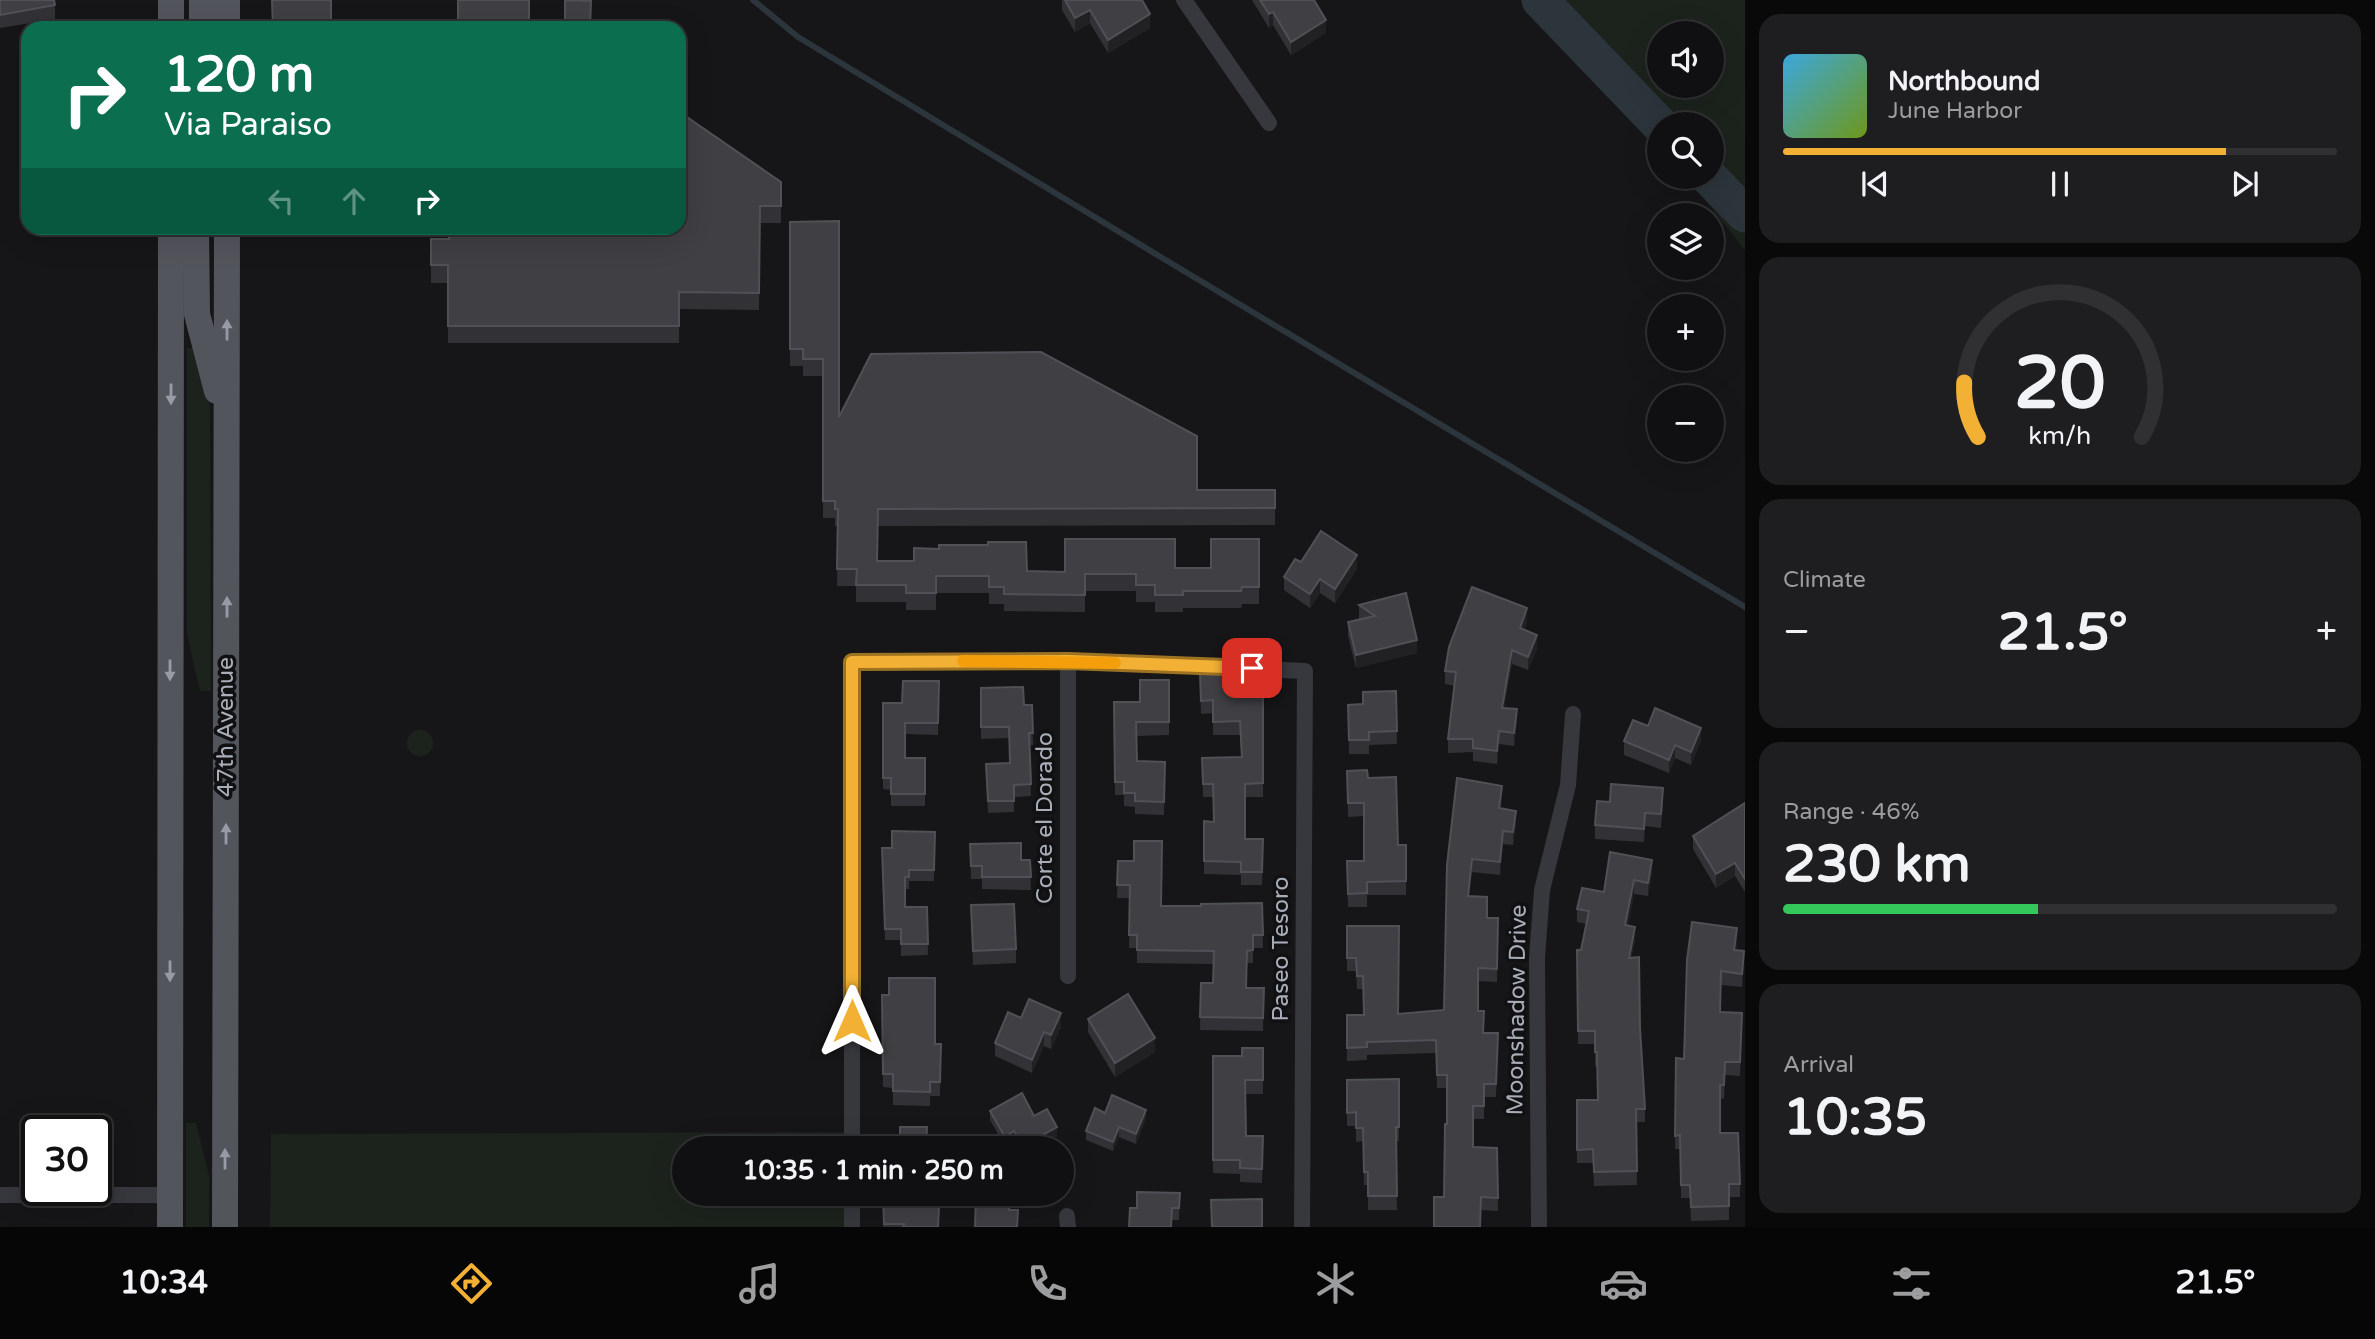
<!DOCTYPE html>
<html lang="en">
<head>
<meta charset="utf-8">
<style>
  body { margin:0; font-family:"Varela Round",sans-serif; background:#1e1e20; color:#f1f3f6; height:100vh; display:flex; flex-direction:column; font-size:26px; white-space:nowrap }
  * { box-sizing:border-box; margin:0 }
  p { font-size:23px; color:#9c9d9f }
  .icon { flex:none; width:38px; height:38px; fill:none; stroke:currentColor; stroke-width:2; stroke-linecap:round; stroke-linejoin:round }
  .map { position:relative; flex:1; overflow:hidden }
  .drawer { display:flex; flex-direction:column; gap:14px; padding:14px; background:#09090a; width:630px }
  .drawer>* { flex:none }
  .top-card { position:absolute; left:21px; top:21px; width:665px; height:214px; border-radius:21px; box-shadow:0 7px 28px #0002,0 0 0 2px #303032; background:#0b6e4f; color:#fff; overflow:hidden }
  .fabs { position:absolute; left:1647px; top:21px; display:grid; gap:14px }
  .fabs a { display:grid; place-items:center; width:77px; height:77px; border-radius:50%; background:#101012; box-shadow:0 7px 28px #0002,0 0 0 2px #303032; font-size:35px }
  .speed { position:absolute; left:21px; top:1115px; display:flex; gap:14px; font-size:35px; font-weight:700; text-align:center }
  .speed>* { display:grid; place-content:center; width:91px; height:91px; border-radius:50%; background:#101012; box-shadow:0 7px 28px #0002,0 0 0 2px #303032; line-height:1 }
  .speed .limit { border:4px solid #111; border-radius:10px; background:#fff; color:#111 }
  .pin { position:absolute; display:grid; place-items:center; width:60px; height:60px; color:#fff; margin:-30px; border-radius:14px; box-shadow:0 4px 10px #0006 }
  .me { position:absolute; width:77px; margin:-38px; rotate:0deg; stroke-linejoin:round; filter:drop-shadow(0 0 5px #0008) }
  .turn { display:flex; align-items:center; gap:24px; height:147px; padding:0 28px; font-size:32px }
  .turn .icon { width:91px; height:91px; stroke-width:2.5 }
  .turn b { display:block; font-size:49px; line-height:60px }
  .lanes { display:flex; align-items:center; height:66px; padding:0 28px; background:#0003; justify-content:center; gap:35px; direction:ltr }
  .lanes .off { opacity:.35 }
  .big { font-size:52px; font-weight:700; line-height:1.1 }
  .drawer .widget { flex:1; display:flex; flex-direction:column; justify-content:center; gap:10px; min-width:0; padding:0 24px; border-radius:21px; background:#1e1e20 }
  .drawer .dial { align-items:center; gap:0 }
  .dial svg { height:182px; overflow:visible; fill:none; stroke:#303032; stroke-width:7; stroke-linecap:round; text-anchor:middle }
  .dial text { fill:#f1f3f6; stroke:none }
  .song { display:flex; align-items:center; gap:21px }
  .cover { width:84px; height:84px; border-radius:10px; background:linear-gradient(135deg,hsl(200 70% 55%),hsl(80 70% 35%)) }
  .played { height:7px; border-radius:4px; background:linear-gradient(90deg,#f2b134 80%,#303032 80%) }
  .keys { display:flex; justify-content:space-around; direction:ltr }
  .heat { display:flex; justify-content:space-between; align-items:center; font-size:38px; direction:ltr }
  .charge { height:10px; border-radius:5px; background:linear-gradient(90deg,#34c759 46%,#303032 0) }
  .trip { position:absolute; left:672px; top:1136px; width:402px; height:70px; border-radius:35px; background:#101012; box-shadow:0 7px 28px #0002,0 0 0 2px #303032; font-weight:700; line-height:70px; text-align:center }
  .tab-bar { display:flex; height:112px; justify-content:space-around; align-items:center; background:#060607; color:#9c9d9f }
  .tab-bar .icon { width:49px; height:49px }
  .tab-bar .active { color:#f2b134 }
  .tab-bar b { font-size:32px; color:#f1f3f6 }
  main { display:flex; flex:1; min-height:0 }
  .map>svg:first-child { display:block }
</style>
</head>
<body>
<main>
<div class="map">
<svg width="1745" height="1227" viewBox="0 0 1745 1227">
  <rect width="100%" height="100%" fill="#161618"/>
  <g fill="#1c231d" fill-rule="evenodd">
    <path d="M1546 0H1745V250L1687 177H1712V124H1659V142ZM1659 33H1712V86H1659Z"/>
    <path d="M187 348H197L210 406 211 691H200L187 634Z"/>
    <circle cx="420" cy="743" r="13"/>
    <path d="M186 1123H196L209 1176V1227H186Z"/>
    <path d="M852 1132V1148H684V1194H852V1227H270L271 1134Z"/>
  </g>
  <g fill="none" stroke-linecap="round" stroke-linejoin="round">
    <path stroke="#2c353c" stroke-width="6" d="M753 0 798 37 1164 259 1745 607"/>
    <g stroke="#2c353c" stroke-width="37">
      <path d="M1540 0 1659 124"/>
      <path d="M1709 177 1745 214"/>
    </g>
    <g stroke="#37383d" stroke-width="16">
      <path d="M1184 0 1269 123"/>
      <path d="M1068 976V661"/>
      <path d="M852 1148V662L1068 661 1305 671 1302 1227"/>
      <path d="M852 1194V1227"/>
      <path d="M0 1195H170"/>
      <path d="M1067 1216 1068 1227"/>
      <path d="M1539 1227 1537 958 1542 890 1568 785 1573 714"/>
    </g>
    <g stroke="#53555c" stroke-width="26">
      <path d="M227 0V28"/>
      <path d="M171 28V0"/>
      <path d="M202 28V0"/>
      <path d="M196 228 197 314 217 391"/>
      <path d="M170 1227 171 228"/>
      <path d="M225 1227 227 228"/>
    </g>
  </g>
  <g fill="#323236">
    <path d="M0 0 55 5V19L0 28Z"/>
    <path d="M1062 0H1142L1150 28 1108 53 1090 23 1075 32 1062 10Z"/>
    <path d="M1252 0H1314L1326 33 1291 55 1273 25 1269 28Z"/>
    <path d="M781 182V223H760L759 310 679 309V343H448V283H431V239H449Z"/>
    <path d="M790 222 839 417 1197 490H1275V525L878 526V561L1027 571 1065 572 1175 568H1211L1259 539V604H1242L1241 608H1183V612H1155V602H1136V591H1085V612L1004 611V604H989V593H936V610H906V602H856V586H837L838 526H835V518H823V376H803V366H790Z"/>
    <path d="M1301 562 1357 569 1335 603 1320 593 1310 608 1284 590V577Z"/>
    <path d="M1406 593 1417 653 1356 668 1348 636V622L1360 619H1359V605Z"/>
    <path d="M1527 622 1524 630 1537 649 1528 670 1512 664 1504 708 1517 723 1514 746 1499 744 1497 764 1473 761V752L1448 753V739L1455 686 1445 684V671Z"/>
    <path d="M1200 674 1254 688H1263V797H1245V839H1263L1262 885H1241V875L1204 874V821L1214 822 1213 797H1203L1202 758 1241 757 1240 735H1213V713L1201 714Z"/>
    <path d="M1169 680V735L1137 736V761L1165 762 1164 815 1135 814V807L1124 806V795H1115L1114 702H1140Z"/>
    <path d="M939 681 938 735 905 734V758H925V806H891V790L883 789V703H902Z"/>
    <path d="M981 688 1024 705H1032L1033 745H1030L1031 796 1014 797V812L988 813 986 764 1010 763 1009 738 981 739Z"/>
    <path d="M1396 691 1397 744 1369 745V754H1349L1348 705 1363 704Z"/>
    <path d="M1648 726 1701 741 1691 765 1675 758 1669 773 1624 755V741Z"/>
    <path d="M1347 771 1368 778 1398 845H1406V895H1367V907H1348L1347 861H1364V816L1348 817Z"/>
    <path d="M1502 799 1501 809 1516 824 1513 845 1503 844 1500 875 1472 872 1469 896 1487 918H1498L1497 982 1478 981V1011L1484 1033H1498L1496 1097H1484V1119H1473V1147L1497 1148 1498 1211 1481 1210 1444 1197 1447 1124V1088H1437L1436 1053 1367 1055V1060L1347 1061V1015H1364L1363 989H1357L1356 971H1347V926L1398 1014 1444 1010 1447 865Z"/>
    <path d="M1610 802H1663L1661 828 1645 826 1644 842 1595 839V825Z"/>
    <path d="M1745 803V892L1735 876 1716 888 1693 849V836Z"/>
    <path d="M935 832 934 881H909V889H905V907H927L928 955 901 956V940H885L882 848H892Z"/>
    <path d="M970 844 1021 860H1030L1031 890 982 889V879H971Z"/>
    <path d="M1118 861 1161 906H1201L1262 903 1263 948H1253V963H1247L1246 988H1264L1263 1031 1200 1030 1201 983H1213L1214 964 1137 963V948H1129L1130 898H1117Z"/>
    <path d="M1652 873 1648 896 1634 894 1628 925 1635 941 1631 958 1640 1028 1645 1109V1122H1636L1637 1185 1594 1186 1593 1163H1577V1100H1598L1597 1066H1595V1044H1578L1577 950H1581L1586 924 1577 922V909L1604 892Z"/>
    <path d="M971 905 1016 949V963L973 965Z"/>
    <path d="M1737 941 1736 950 1744 965 1742 987 1721 985 1720 1012 1742 1026 1740 1076 1725 1075 1724 1099 1720 1098V1133L1740 1184V1197H1729V1220L1691 1221 1690 1198H1681L1680 1149H1675L1676 1058 1684 1059 1687 960Z"/>
    <path d="M882 995 935 1044H941L940 1096H930V1106L893 1105V1088L883 1087Z"/>
    <path d="M1021 1018 1061 1027 1051 1049 1044 1046 1032 1073 995 1056V1043Z"/>
    <path d="M1088 1019 1155 1052 1115 1077 1088 1032Z"/>
    <path d="M1263 1048V1094H1245L1246 1136H1263L1262 1183 1240 1182V1174L1213 1173V1056H1242Z"/>
    <path d="M1399 1079V1141H1396L1397 1210H1368V1185H1364L1363 1141 1356 1142V1126H1347V1080Z"/>
    <path d="M990 1111 1034 1116 1057 1136 1035 1148H1019L1014 1140 1005 1146 990 1120Z"/>
    <path d="M1105 1113 1146 1119 1136 1144 1119 1137 1113 1151 1086 1140V1131Z"/>
    <path d="M1180 1193 1179 1220H1172L1137 1208Z"/>
    <path d="M883 1194 906 1206 939 1227H883Z"/>
  </g>
  <g fill="#212124">
    <path d="M1090 10V23L1075 32V18Z"/>
    <path d="M1273 12V25L1269 28V14Z"/>
    <path d="M1150 14V28L1108 53V40Z"/>
    <path d="M1326 20V33L1291 55V42Z"/>
    <path d="M1357 555V569L1335 603V589Z"/>
    <path d="M1320 579V593L1310 608V594Z"/>
    <path d="M1527 608V622L1520 642V628Z"/>
    <path d="M1537 635V649L1528 670V657Z"/>
    <path d="M1417 640V653L1356 668V655Z"/>
    <path d="M1512 650V664L1502 721V708Z"/>
    <path d="M1517 709V723L1514 746V733Z"/>
    <path d="M1701 728V741L1691 765V752Z"/>
    <path d="M1499 731V744L1497 764V751Z"/>
    <path d="M1675 745V758L1669 773V760Z"/>
    <path d="M1502 786V799L1499 821V808Z"/>
    <path d="M1516 811V824L1513 845V832Z"/>
    <path d="M1503 831V844L1500 875V862Z"/>
    <path d="M1472 859V872L1468 909V896Z"/>
    <path d="M1652 860V873L1648 896V883Z"/>
    <path d="M1735 863V876L1716 888V874Z"/>
    <path d="M1634 880V894L1625 938V925Z"/>
    <path d="M1635 927V941L1629 971V958Z"/>
    <path d="M1737 928V941L1734 964V950Z"/>
    <path d="M1744 951V965L1742 987V974Z"/>
    <path d="M1061 1013V1027L1051 1049V1035Z"/>
    <path d="M1044 1032V1046L1032 1073V1060Z"/>
    <path d="M1155 1038V1052L1115 1077V1063Z"/>
    <path d="M1146 1110V1119L1136 1144V1134Z"/>
    <path d="M1057 1127V1136L1035 1148H1023V1146Z"/>
    <path d="M1119 1127V1137L1113 1151V1142Z"/>
    <path d="M1014 1131V1140L1005 1146V1137Z"/>
  </g>
  <g fill="#3f3f44" stroke="#4f5156" stroke-width="2">
    <path d="M0 0H54L55 5 0 15Z"/>
    <path d="M272 0H331V28H273Z"/>
    <rect x="458" y="0" width="71" height="28"/>
    <path d="M565 0 591 1 590 28H565Z"/>
    <path d="M1065 0H1142L1150 14 1108 40 1090 10 1075 18Z"/>
    <path d="M1260 0H1314L1326 20 1291 42 1273 12 1269 14Z"/>
    <path d="M679 115H684L781 182V206H760L759 293 679 292V326H448V265H431V239H449V228H679Z"/>
    <path d="M839 221V417L871 354 1041 352 1197 436V490H1275V508L878 509 877 561H914V548L939 549V545H988V542H1026L1027 571 1065 572V539H1175V568H1211V539H1259V587H1242L1241 591H1183V595H1155V585H1136V574H1085V595L1004 594V587H989V576H936V593H906V585H856L857 569H837L838 509H835V501H823V359H803V349H790V222Z"/>
    <path d="M1321 531 1357 555 1335 589 1320 579 1310 594 1284 577 1295 559 1301 562Z"/>
    <path d="M1472 587 1527 608 1520 628 1537 635 1528 657 1512 650 1502 708 1517 709 1514 733 1499 731 1497 751 1473 748V739H1448L1456 672 1445 671 1449 647Z"/>
    <path d="M1406 593 1417 640 1356 655 1348 622 1375 616 1359 605Z"/>
    <path d="M1254 672V688H1263V783L1245 784V839H1263L1262 872H1241V862L1204 861V821L1214 822 1213 784H1203L1202 758 1242 757 1240 721 1213 722V700L1201 701 1200 674Z"/>
    <path d="M1140 680H1169V722H1136L1137 761 1165 762 1164 802 1135 801V793H1124V782H1115L1114 702H1140Z"/>
    <path d="M903 681H939L938 723H905V758H925V794H891V778H883V703H902Z"/>
    <path d="M1023 687 1024 705H1032L1033 733H1029L1031 784 1014 785V801H988L986 764 1010 763 1009 727H981V688Z"/>
    <path d="M1396 691 1397 731 1369 732V740H1349L1348 705 1363 704V692Z"/>
    <path d="M1655 708 1701 728 1691 752 1675 745 1669 760 1624 741 1633 720 1648 726Z"/>
    <path d="M1367 770 1368 778 1396 777 1398 845H1406V881L1367 882V893L1348 894 1347 861H1364V803H1348L1347 771Z"/>
    <path d="M1457 778 1502 786 1499 808 1516 811 1513 832 1503 831 1500 862 1472 859 1468 896 1487 897V918H1498L1497 969 1478 968V1011H1484L1483 1033H1498L1496 1084H1484V1106H1473V1147L1497 1148 1498 1198 1481 1197 1480 1227H1434V1197H1444L1445 1124H1447V1075H1437L1436 1040 1367 1042V1047L1347 1048V1015H1364L1363 976H1357L1356 958H1347V926H1399L1398 1014 1444 1010 1447 865Z"/>
    <path d="M1611 784 1663 788 1661 814 1645 813 1644 829 1595 825 1597 801 1610 802Z"/>
    <path d="M1745 803V879L1735 863 1716 874 1693 836Z"/>
    <path d="M892 831 935 832 934 870H909V877H905V907H927L928 944H901V929H885L882 848H892Z"/>
    <path d="M1134 841H1162L1161 906H1201V904L1262 903 1263 935H1253V950L1247 951 1246 988H1264L1263 1018 1200 1017 1201 983H1213L1214 951 1137 950V935H1129L1130 885H1117L1118 861H1134Z"/>
    <path d="M1021 843V860H1030L1031 877H982V866H971L970 844Z"/>
    <path d="M1610 852 1652 860 1648 883 1634 880 1625 925 1635 927 1629 958 1639 957 1640 1028 1645 1109H1636L1637 1171 1594 1172 1593 1149 1577 1150V1100H1598L1597 1052H1595V1031H1578L1577 950H1581L1589 911 1577 909 1582 888 1604 892Z"/>
    <path d="M1014 904 1016 949 973 951 971 905Z"/>
    <path d="M1692 922 1737 928 1734 950 1744 951 1742 974 1721 971 1720 1012 1742 1013 1740 1062H1725L1724 1085H1720V1133H1738L1740 1184H1729V1206L1691 1207 1690 1185H1681L1680 1135 1675 1136 1676 1058 1684 1059 1687 960Z"/>
    <path d="M889 978H935V1044H941L940 1082H930V1092L893 1091V1074H883L882 995H889Z"/>
    <path d="M1128 994 1155 1038 1115 1063 1088 1019Z"/>
    <path d="M1029 999 1061 1013 1051 1035 1044 1032 1032 1060 995 1043 1008 1012 1021 1018Z"/>
    <path d="M1242 1048H1263V1080H1245L1246 1136H1263L1262 1169 1240 1168V1160H1213V1056H1242Z"/>
    <path d="M1399 1079V1127H1396L1397 1196H1368V1172H1364L1363 1128H1356V1112L1347 1113V1080Z"/>
    <path d="M1022 1093 1034 1116 1047 1109 1057 1127 1023 1146 1014 1131 1005 1137 990 1111Z"/>
    <path d="M1112 1095 1146 1110 1136 1134 1119 1127 1113 1142 1086 1131 1095 1108 1105 1113Z"/>
    <path d="M900 1127H927L926 1148H883V1146L900 1147Z"/>
    <path d="M1137 1192 1180 1193 1179 1208H1172L1171 1227H1129L1130 1208H1137Z"/>
    <path d="M883 1194H906L905 1206 939 1207 938 1227H903L904 1224H884Z"/>
    <path d="M976 1195 1010 1196 1009 1210H1018L1017 1227H975Z"/>
    <path d="M1262 1199V1227H1212L1211 1200Z"/>
  </g>
  <defs><path id="oneway-solid" d="M-6-.8H1V-3.2L6.5 0L1 3.2V.8H-6Z" transform="scale(1.75)"/></defs>
  <g fill="#979ba6">
    <use href="#oneway-solid" transform="translate(227 330) rotate(-90)"/>
    <use href="#oneway-solid" transform="translate(171 394) rotate(90)"/>
    <use href="#oneway-solid" transform="translate(227 607) rotate(-90)"/>
    <use href="#oneway-solid" transform="translate(170 670) rotate(90)"/>
    <use href="#oneway-solid" transform="translate(226 834) rotate(-90)"/>
    <use href="#oneway-solid" transform="translate(170 971) rotate(90)"/>
    <use href="#oneway-solid" transform="translate(225 1159) rotate(-90)"/>
  </g>
  <g fill="none" stroke-linecap="round" stroke-linejoin="round">
    <g stroke="#9d7322" stroke-width="18">
      <path id="route" d="M852 1021V662L1069 661 1252 668"/>
    </g>
    <use href="#route" stroke="#f2b134" stroke-width="12"/>
    <path stroke="#f59e0b" stroke-width="12" d="M963 661 1115 663"/>
  </g>
  <g text-anchor="middle" dominant-baseline="central" stroke-width="7" stroke-linejoin="round" paint-order="stroke">
    <g font-size="23" fill="#a8adb8" stroke="#111113">
      <text transform="translate(226 727) rotate(-90)">47th Avenue</text>
      <text transform="translate(1045 818) rotate(-90)">Corte el Dorado</text>
      <text transform="translate(1281 949) rotate(-90)">Paseo Tesoro</text>
      <text transform="translate(1517 1010) rotate(-89)">Moonshadow Drive</text>
    </g>
  </g>
</svg>
<div class="fabs">
<a><svg class="icon" aria-label="sound" viewBox="0 0 24 24"><path d="M4 9h4l5-4v14l-5-4H4zM17 9q2 3 0 6"/></svg></a>
<a><svg class="icon" aria-label="search" viewBox="0 0 24 24"><circle cx="10" cy="10" r="6"/><path d="M15 15l6 6"/></svg></a>
<a><svg class="icon" aria-label="layers" viewBox="0 0 24 24"><path d="M12 4l9 5-9 5-9-5zM3 14l9 5 9-5"/></svg></a>
<a>+</a>
<a>−</a>
</div>
<div class="speed"><div class="limit">30</div></div>
<div class="pin" style="left:1252px;top:668px;background:#d93025"><svg class="icon" aria-label="arrive" viewBox="0 0 24 24"><path d="M6 21V4h12l-3 4 3 4H6"/></svg></div>
<svg class="me" style="left:852px;top:1021px" viewBox="-20 -20 40 40"><path d="M0-17L14 15 0 8-14 15z" fill="#f2b134" stroke="#fff" stroke-width="4"/></svg>
<div class="trip">10:35 · 1 min · 250 m</div>
<div class="top-card">
<div class="turn"><svg class="icon" aria-label="right" viewBox="0 0 24 24"><path d="M7 20v-9h11M14 6l5 5-5 5"/></svg><div><b>120 m</b>Via Paraiso</div></div>
<div class="lanes"><svg class="icon off" aria-label="left" viewBox="0 0 24 24"><path d="M17 20v-9H6M10 6l-5 5 5 5"/></svg><svg class="icon off" aria-label="ahead" viewBox="0 0 24 24"><path d="M12 20V5M6 11l6-6 6 6"/></svg><svg class="icon" aria-label="right" viewBox="0 0 24 24"><path d="M7 20v-9h11M14 6l5 5-5 5"/></svg></div>
</div>
</div>
<section class="drawer">
<div class="widget">
<div class="song"><i class="cover"></i><div><b>Northbound</b><p>June Harbor</p></div></div>
<div class="played"></div>
<div class="keys"><svg class="icon" aria-label="previous" viewBox="0 0 24 24"><path d="M18 5L8 12l10 7zM5 5v14"/></svg><svg class="icon" aria-label="pause" viewBox="0 0 24 24"><path d="M8 5v14M16 5v14"/></svg><svg class="icon" aria-label="next" viewBox="0 0 24 24"><path d="M6 5l10 7-10 7zM19 5v14"/></svg></div>
</div>
<div class="widget dial"><svg viewBox="0 0 100 80">
<path d="M14 69A42 42 0 1 1 86 69"/>
<path d="M14 69A42 42 0 0 1 8 45" stroke="#f2b134"/>
<text x="50" y="56" font-size="32" font-weight="700">20</text>
<text x="50" y="72" font-size="11">km/h</text>
</svg></div>
<div class="widget"><p>Climate</p>
<div class="heat"><a>−</a><b class="big">21.5°</b><a>+</a></div>
</div>
<div class="widget"><p>Range · 46%</p><b class="big">230 km</b><div class="charge"></div></div>
<div class="widget"><p>Arrival</p><b class="big">10:35</b></div>
</section>
</main>
<nav class="tab-bar">
<b>10:34</b>
<svg class="icon active" aria-label="directions" viewBox="0 0 24 24"><path d="M12 3l9 9-9 9-9-9zM9 14v-3h6M13 9l2 2-2 2"/></svg>
<svg class="icon" aria-label="music" viewBox="0 0 24 24"><path d="M9 18V5l10-2v13"/><circle cx="6" cy="18" r="3"/><circle cx="16" cy="16" r="3"/></svg>
<svg class="icon" aria-label="phone" viewBox="0 0 24 24"><path d="M5 4h4l2 5-3 2q2 4 5 5l2-3 5 2v4C11 20 4 13 5 4z"/></svg>
<svg class="icon" aria-label="climate" viewBox="0 0 24 24"><path d="M12 3v18M4 7l16 10M4 17L20 7"/></svg>
<svg class="icon" aria-label="car" viewBox="0 0 24 24"><path d="M5 17H2v-5l4-1 3-4h7l3 4 3 1v5h-3M9 17h6M6 11h13"/><circle cx="7" cy="17" r="2"/><circle cx="17" cy="17" r="2"/></svg>
<svg class="icon" aria-label="filters" viewBox="0 0 24 24"><path d="M4 7h16M4 17h16"/><circle cx="9" cy="7" r="2"/><circle cx="15" cy="17" r="2"/></svg>
<b>21.5°</b>
</nav>
</body>
</html>
